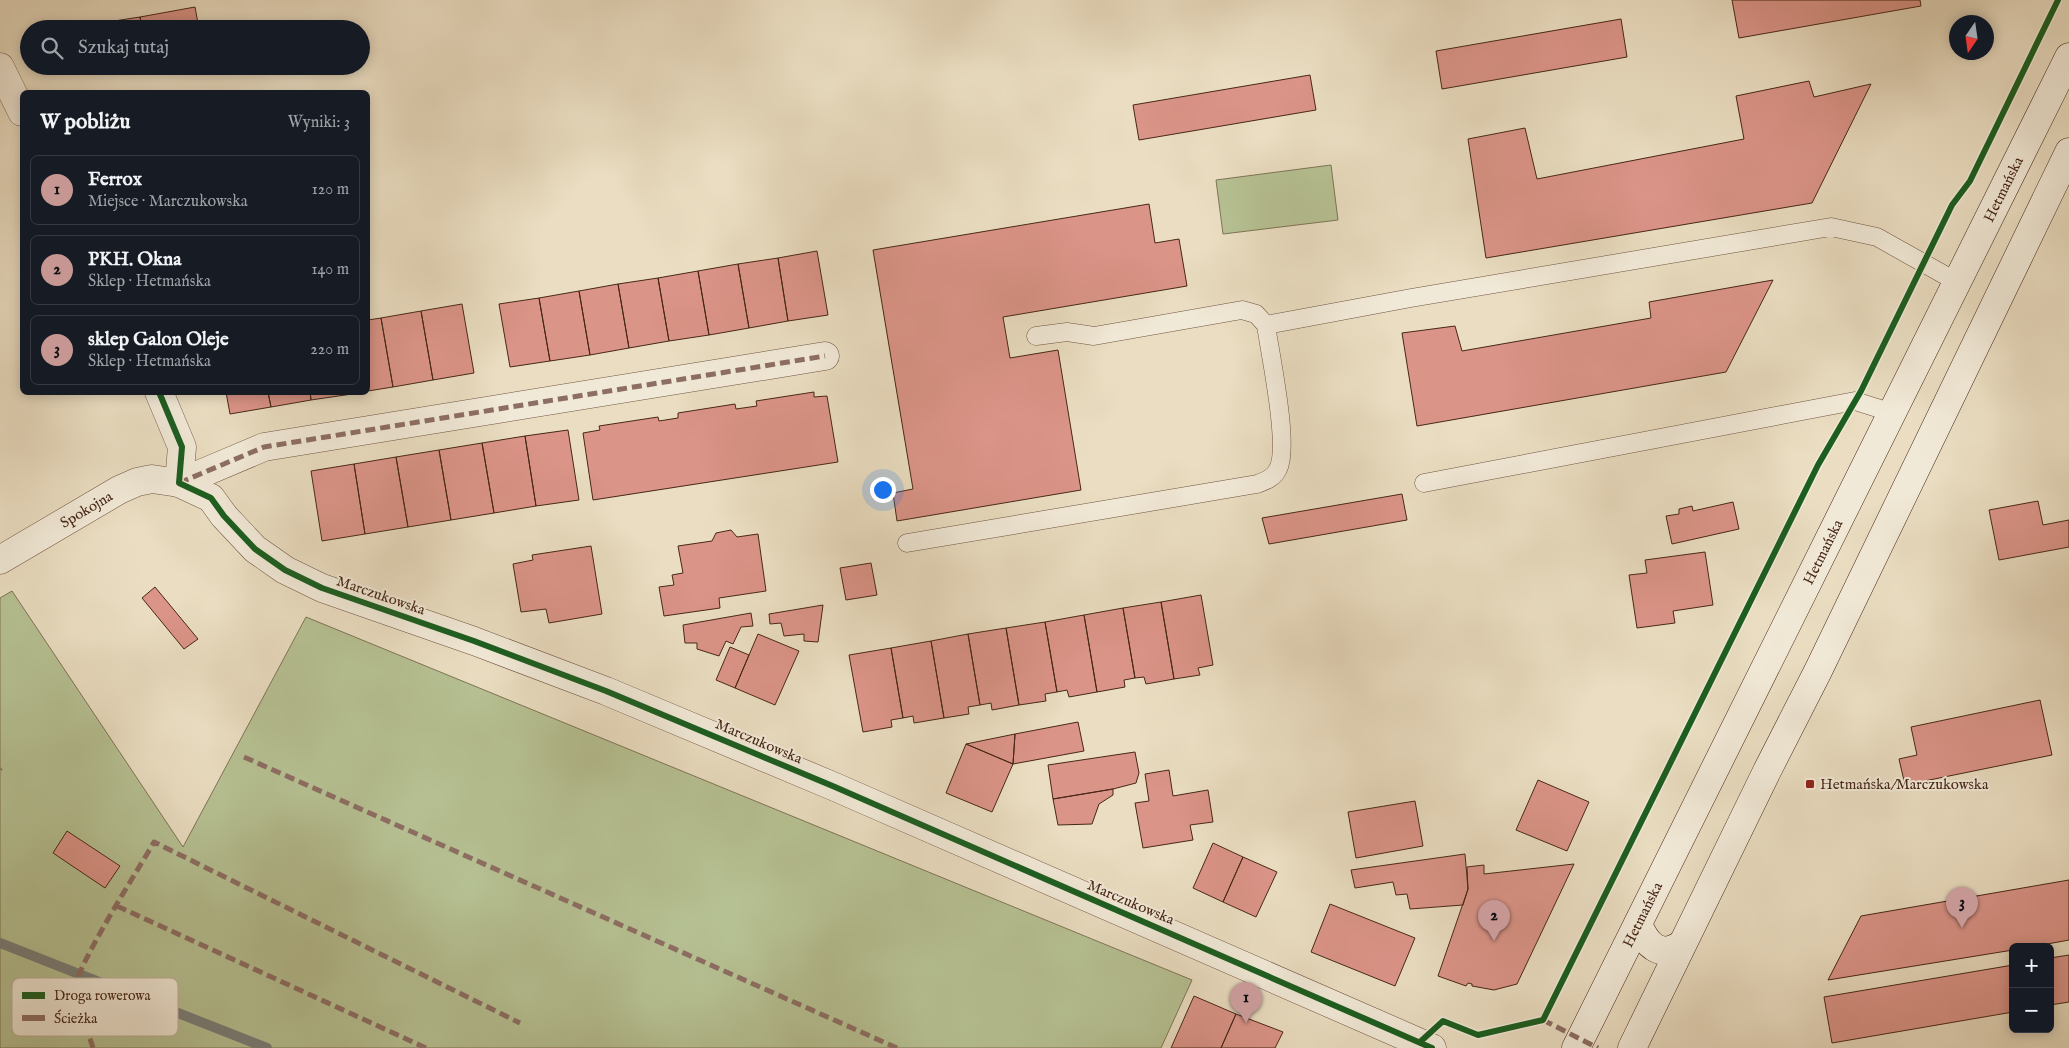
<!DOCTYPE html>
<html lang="pl">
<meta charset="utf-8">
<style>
:root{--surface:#171b24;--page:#242831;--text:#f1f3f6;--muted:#9ea1a6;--line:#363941;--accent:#c59692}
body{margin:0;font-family:"IM FELL English",serif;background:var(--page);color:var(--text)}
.controls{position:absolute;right:15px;bottom:15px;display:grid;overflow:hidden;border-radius:8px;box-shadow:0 2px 12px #0003}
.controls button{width:45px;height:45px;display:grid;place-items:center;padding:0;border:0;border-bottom:1px solid var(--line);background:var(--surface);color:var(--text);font:25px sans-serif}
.compass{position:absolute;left:1949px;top:15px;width:45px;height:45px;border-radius:50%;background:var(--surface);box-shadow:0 2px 12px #0003;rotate:193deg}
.you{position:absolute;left:882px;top:489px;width:18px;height:18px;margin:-12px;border:4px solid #fff;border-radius:50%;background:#1a73e8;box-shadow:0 0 0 8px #1a73e833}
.badge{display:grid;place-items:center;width:32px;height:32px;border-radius:50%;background:var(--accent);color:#111;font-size:16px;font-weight:700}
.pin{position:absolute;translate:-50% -41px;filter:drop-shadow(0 1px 2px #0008)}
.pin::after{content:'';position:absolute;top:26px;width:18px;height:15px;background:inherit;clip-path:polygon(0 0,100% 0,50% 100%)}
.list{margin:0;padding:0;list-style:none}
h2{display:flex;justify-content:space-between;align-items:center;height:65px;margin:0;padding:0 20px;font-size:21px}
h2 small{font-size:16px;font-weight:400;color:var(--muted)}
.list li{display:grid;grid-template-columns:32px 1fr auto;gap:15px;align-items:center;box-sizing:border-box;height:70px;margin:0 10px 10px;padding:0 10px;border:1px solid var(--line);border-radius:8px}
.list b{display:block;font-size:19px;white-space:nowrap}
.list p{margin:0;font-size:16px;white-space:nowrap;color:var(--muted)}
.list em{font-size:16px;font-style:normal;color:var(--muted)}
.icon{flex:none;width:28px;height:28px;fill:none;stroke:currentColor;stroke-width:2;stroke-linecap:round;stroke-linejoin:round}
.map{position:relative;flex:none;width:2069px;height:1048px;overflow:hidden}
.search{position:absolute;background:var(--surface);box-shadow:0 2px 12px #0003;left:20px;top:20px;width:350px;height:55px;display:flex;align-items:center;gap:12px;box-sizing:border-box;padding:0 18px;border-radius:28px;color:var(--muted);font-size:19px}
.panel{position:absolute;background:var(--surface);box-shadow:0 2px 12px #0003;left:20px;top:90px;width:350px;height:305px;border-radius:8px}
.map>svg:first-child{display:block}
</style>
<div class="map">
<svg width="2069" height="1048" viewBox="0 0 2069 1048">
<rect width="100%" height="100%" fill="#eaddc1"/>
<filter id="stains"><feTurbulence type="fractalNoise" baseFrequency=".004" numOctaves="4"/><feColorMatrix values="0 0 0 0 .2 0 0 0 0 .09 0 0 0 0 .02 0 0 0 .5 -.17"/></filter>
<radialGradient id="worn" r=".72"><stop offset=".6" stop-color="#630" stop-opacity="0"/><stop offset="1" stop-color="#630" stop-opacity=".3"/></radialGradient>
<!-- green -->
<path fill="#b6c193" stroke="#7e7455" d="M1331 165 1338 220 1223 234 1216 180Z
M12 591 183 847 306 617 1192 980 1161 1048H0V598Z"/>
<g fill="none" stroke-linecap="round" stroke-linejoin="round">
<!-- stream -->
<path stroke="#797f7a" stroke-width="10" d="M0 943 267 1048"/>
</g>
<!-- building -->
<path fill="#db9488" stroke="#472717" d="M1732 0H1920L1921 6 1739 38Z
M195 7 199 29H142L140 17Z
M140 17 142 29H89L88 25Z
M1621 19 1627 57 1442 89 1436 51Z
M1310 75 1316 110 1139 140 1133 105Z
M1809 81 1814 97 1871 84 1812 203 1486 258 1468 139 1525 128 1537 179 1744 139 1736 96Z
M1149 204 1155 243 1179 239 1187 286 1003 317 1010 358 1058 350 1081 490 897 521 893 493 913 489 873 250Z
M817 251 828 315 788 321 778 258Z
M778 258 788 321 749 328 738 264Z
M738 264 749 328 709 335 698 271Z
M698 271 709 335 669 341 658 278Z
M658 278 669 341 629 348 618 284Z
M1773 280 1726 372 1417 426 1402 333 1455 326 1462 351 1651 318 1649 302Z
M618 284 629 348 590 355 579 291Z
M579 291 590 355 550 361 539 298Z
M539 298 550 361 510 367 499 304Z
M462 304 474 373 433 380 421 311Z
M421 311 433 380 393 387 381 318Z
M381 318 393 387 368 391V320Z
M226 392H268L271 407 230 414Z
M268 392H310L311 400 271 407Z
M310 392H352V394L311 400Z
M814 392V397L827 396 838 462 593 500 583 433 600 430 599 426 658 417 659 421 678 418V413L735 404 736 409 757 406 756 401Z
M568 430 579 500 536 506 525 436Z
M525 436 536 506 494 513 482 443Z
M482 443 494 513 451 520 439 450Z
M439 450 451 520 408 527 396 457Z
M396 457 408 527 365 534 354 464Z
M354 464 365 534 322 541 311 471Z
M1402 494 1407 520 1269 544 1262 518Z
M2038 501 2043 525 2069 520V547L1999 560 1989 510Z
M1733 502 1739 529 1672 544 1666 516 1679 514V509L1692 506 1693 511Z
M731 530 737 537 758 534 766 591 719 598 720 608 664 616 659 587 674 585 672 575 683 573 678 546 712 541 716 533Z
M591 546 602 614 549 623 546 609 521 612 513 564 533 560 532 555Z
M1705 552 1713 605 1673 611 1675 623 1637 628 1629 575 1647 573 1645 560Z
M871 563 877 595 846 600 840 568Z
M155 587 198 639 184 649 142 598Z
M1201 595 1213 665 1198 668 1200 675 1174 679 1161 602Z
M1161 602 1174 679 1146 684 1144 677 1135 678 1123 608Z
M823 605 818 642 804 641V634L784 636 781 623 770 624 769 614Z
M1123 608 1135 678 1124 680 1125 687 1097 692 1084 615Z
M751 613 753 626 741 627 733 644 726 641 719 656 697 649V643H685L683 625Z
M1084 615 1097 692 1069 697 1067 690 1057 692 1045 622Z
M1045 622 1057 692 1045 694 1046 701 1019 705 1006 628Z
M1006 628 1019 705 992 710 991 703 980 705 968 634Z
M758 634 799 651 775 705 735 688Z
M968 634 980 705 968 707 969 714 944 718 931 641Z
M931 641 944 718 914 723 913 716 903 718 891 648Z
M730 647 749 655 735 688 716 680Z
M891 648 903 718 891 720 892 727 863 732 849 655Z
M2040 700 2052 755 1905 785 1899 759 1917 755 1911 727Z
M1078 722 1084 751 1013 764 1015 734Z
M1015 734 1013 764 966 744Z
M966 744 1013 764 992 812 946 793Z
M1135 752 1139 773 1136 783 1113 789 1053 799 1048 765Z
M1169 770 1173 796 1208 790 1213 822 1190 825 1193 840 1143 848 1135 803 1149 801 1145 774Z
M1538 780 1589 802 1567 851 1516 830Z
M1113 789V795L1099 804 1092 824 1058 825 1053 799Z
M1415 801 1423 846 1356 858 1348 812Z
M67 831 120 866 105 888 53 853Z
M1213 843 1243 857 1223 902 1193 888Z
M1465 854 1468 889 1463 905 1410 909 1407 894 1396 895 1393 882 1355 888 1351 870Z
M1243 857 1277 872 1256 917 1223 902Z
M1574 864 1517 984 1494 990 1472 986V984L1468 983 1466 986 1438 976 1468 889 1467 867 1484 865V874Z
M2069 880V940L2031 947H2013V950L1828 980 1861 916Z
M1330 904 1415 938 1395 986 1311 952Z
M2069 955V1002L2050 1005V958Z
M2013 965V1012L1832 1043 1824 997Z
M1194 996 1236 1014 1221 1048H1171Z
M1236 1014 1283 1032 1275 1048H1221Z"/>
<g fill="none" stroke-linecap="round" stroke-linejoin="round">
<defs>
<path id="lane" d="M1036 336 1067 332 1094 336 1242 310 1256 314 1266 325 1411 298 1831 227 1877 237 1957 282
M1424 483 1855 401 1893 413
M907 543 1257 484C1265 481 1274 478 1278 469 1290 447 1270 354 1266 325"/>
<g id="street">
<path d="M0 67 22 112"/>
<path d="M159 392 182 447 179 483 211 498 224 516 255 549 285 570 322 588 474 641 606 691 835 787 1432 1048"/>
<path id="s1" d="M0 560 119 490 137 482 152 479 179 483 264 447 825 356"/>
</g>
<g id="secondary">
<path d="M1638 924C1646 944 1660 960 1682 944"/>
<path id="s2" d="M1576 1048 2069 57"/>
<path d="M1632 1048 1767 771 1818 671 2069 152"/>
</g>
</defs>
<!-- lane casing -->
<use href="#lane" stroke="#705442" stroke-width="19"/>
<!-- street casing -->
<use href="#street" stroke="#705442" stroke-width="29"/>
<!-- secondary casing -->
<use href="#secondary" stroke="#472717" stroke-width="29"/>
<!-- lane -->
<use href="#lane" stroke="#f1e9d7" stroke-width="18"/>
<!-- street -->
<use href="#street" stroke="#f1e9d7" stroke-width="28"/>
<!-- secondary -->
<use href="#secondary" stroke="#f1e9d7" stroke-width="28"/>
<!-- quiet -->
<path stroke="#8d6e63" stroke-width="5" stroke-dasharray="10 5" stroke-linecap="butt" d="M179 483 264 447 825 356
M244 757 897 1048
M0 769 1 768
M117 906 426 1048
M1543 1020 1598 1048
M93 1048C89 1034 75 1002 75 989 75 968 140 867 154 842L520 1023"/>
<defs>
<path id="cycleway" d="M159 392 182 447 179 483 211 498 224 516 255 549 285 570 322 588 474 641 606 691 835 787 1432 1048
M1420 1042 1443 1021 1478 1035 1543 1020 1818 465 1861 391 1952 205 1970 181 2058 0"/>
</defs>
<!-- cycleway casing -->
<use href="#cycleway" stroke="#f1e9d7" stroke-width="9"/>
<!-- cycleway -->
<use href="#cycleway" stroke="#1b5e20" stroke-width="6"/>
</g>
<!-- markers -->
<rect fill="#8f2418" stroke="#f1e9d7" stroke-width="2" x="1805" y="779" width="10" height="10" rx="2.5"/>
<g text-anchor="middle" stroke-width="4" stroke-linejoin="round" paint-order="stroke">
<!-- street labels -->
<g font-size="15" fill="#472717" stroke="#f1e9d7">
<text dy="5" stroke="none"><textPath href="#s2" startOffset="959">Hetmańska</textPath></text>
<text dy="5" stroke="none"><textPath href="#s1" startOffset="100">Spokojna</textPath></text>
<text dy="5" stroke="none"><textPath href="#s2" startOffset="554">Hetmańska</textPath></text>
<text transform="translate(381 595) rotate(19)" y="5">Marczukowska</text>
<text transform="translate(759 741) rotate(23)" y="5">Marczukowska</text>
<text transform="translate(1131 902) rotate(23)" y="5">Marczukowska</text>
<text dy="5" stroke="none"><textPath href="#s2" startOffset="149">Hetmańska</textPath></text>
</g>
<!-- poi labels -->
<g font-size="15" fill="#472717" stroke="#f1e9d7" text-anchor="start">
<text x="1820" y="789">Hetmańska/Marczukowska</text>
</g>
</g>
<!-- legend -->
<rect x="12" y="978" width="166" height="58" rx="8" fill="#f1e9d7" stroke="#beaf9d" stroke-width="1"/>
<rect x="22" y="992" width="23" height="7" fill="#1b5e20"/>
<rect x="22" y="1015" width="23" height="6" fill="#8d6e63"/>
<g font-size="14" fill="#472717">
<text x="54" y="1000">Droga rowerowa</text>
<text x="54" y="1023">Ścieżka</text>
</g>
<rect width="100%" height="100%" filter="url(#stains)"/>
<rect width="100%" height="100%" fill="url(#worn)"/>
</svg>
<div class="controls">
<button>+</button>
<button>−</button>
</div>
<svg class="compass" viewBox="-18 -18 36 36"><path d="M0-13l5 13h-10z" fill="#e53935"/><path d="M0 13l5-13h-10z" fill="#9ea1a6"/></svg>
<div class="you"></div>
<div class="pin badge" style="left:1246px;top:1023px">1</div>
<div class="pin badge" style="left:1494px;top:941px">2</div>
<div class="pin badge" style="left:1962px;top:928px">3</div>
<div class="search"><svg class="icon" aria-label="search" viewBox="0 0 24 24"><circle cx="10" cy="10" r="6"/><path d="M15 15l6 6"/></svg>Szukaj tutaj</div>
<section class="panel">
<h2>W pobliżu<small>Wyniki: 3</small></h2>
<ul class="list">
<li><span class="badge">1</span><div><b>Ferrox</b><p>Miejsce · Marczukowska</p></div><em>120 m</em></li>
<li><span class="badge">2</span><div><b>PKH. Okna</b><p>Sklep · Hetmańska</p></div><em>140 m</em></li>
<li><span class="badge">3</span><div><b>sklep Galon Oleje</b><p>Sklep · Hetmańska</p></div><em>220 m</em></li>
</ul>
</section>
</div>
